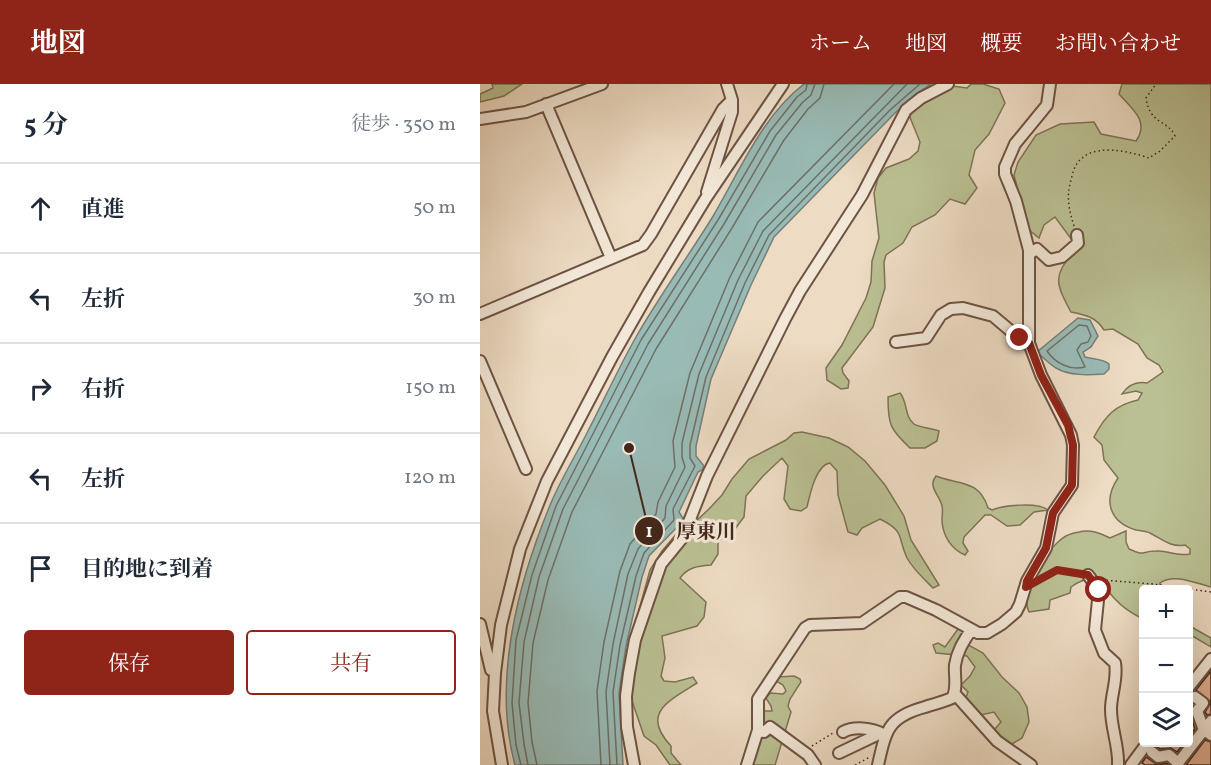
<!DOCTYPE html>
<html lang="ja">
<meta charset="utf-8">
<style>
:root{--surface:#fff;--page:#f6f6f7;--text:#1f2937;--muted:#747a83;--line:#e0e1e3;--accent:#8f2418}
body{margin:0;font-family:Vollkorn,"Noto Serif JP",serif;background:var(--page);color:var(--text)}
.controls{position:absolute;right:18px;bottom:18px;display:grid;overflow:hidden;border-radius:6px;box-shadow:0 6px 24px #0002}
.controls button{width:54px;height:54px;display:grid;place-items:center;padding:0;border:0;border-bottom:2px solid var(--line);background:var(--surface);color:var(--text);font:30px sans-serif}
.stop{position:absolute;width:18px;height:18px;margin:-14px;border:4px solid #8f2418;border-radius:50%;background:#fff}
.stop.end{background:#8f2418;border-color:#fff;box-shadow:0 2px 6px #0008}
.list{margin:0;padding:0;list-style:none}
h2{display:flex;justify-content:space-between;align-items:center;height:78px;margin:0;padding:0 24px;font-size:26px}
h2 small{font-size:20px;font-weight:400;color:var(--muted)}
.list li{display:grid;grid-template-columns:39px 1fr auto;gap:18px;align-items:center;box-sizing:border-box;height:90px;padding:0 24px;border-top:2px solid var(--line)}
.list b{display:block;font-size:22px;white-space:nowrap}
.list em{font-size:20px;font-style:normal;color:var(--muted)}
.actions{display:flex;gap:12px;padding:18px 24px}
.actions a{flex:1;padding:14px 0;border:2px solid var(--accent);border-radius:6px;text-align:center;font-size:21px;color:var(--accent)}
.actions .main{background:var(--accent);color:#fff}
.icon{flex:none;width:33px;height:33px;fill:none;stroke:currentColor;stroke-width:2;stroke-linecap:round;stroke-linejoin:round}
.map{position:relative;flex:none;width:731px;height:681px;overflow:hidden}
header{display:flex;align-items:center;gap:36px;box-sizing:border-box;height:84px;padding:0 30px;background:var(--accent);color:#fff}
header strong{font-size:28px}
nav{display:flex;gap:33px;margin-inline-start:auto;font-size:21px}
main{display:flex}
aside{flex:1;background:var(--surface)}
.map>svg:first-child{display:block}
</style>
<header>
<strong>地図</strong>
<nav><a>ホーム</a><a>地図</a><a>概要</a><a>お問い合わせ</a></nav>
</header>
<main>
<aside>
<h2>5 分<small>徒歩 · 350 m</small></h2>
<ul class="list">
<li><svg class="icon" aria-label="ahead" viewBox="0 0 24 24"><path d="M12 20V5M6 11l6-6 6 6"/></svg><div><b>直進</b></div><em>50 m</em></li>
<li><svg class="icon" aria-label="left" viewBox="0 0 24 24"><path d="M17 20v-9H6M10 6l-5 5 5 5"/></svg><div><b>左折</b></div><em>30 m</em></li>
<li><svg class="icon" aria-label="right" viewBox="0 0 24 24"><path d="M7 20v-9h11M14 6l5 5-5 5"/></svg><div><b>右折</b></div><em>150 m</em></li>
<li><svg class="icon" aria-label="left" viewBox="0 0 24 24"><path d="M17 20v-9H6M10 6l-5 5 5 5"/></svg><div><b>左折</b></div><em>120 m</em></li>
<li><svg class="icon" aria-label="arrive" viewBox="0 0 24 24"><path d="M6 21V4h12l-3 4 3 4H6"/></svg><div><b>目的地に到着</b></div></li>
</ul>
<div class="actions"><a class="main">保存</a><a>共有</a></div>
</aside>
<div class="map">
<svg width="731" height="681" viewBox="0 0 731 681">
<defs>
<filter id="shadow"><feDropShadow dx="2" dy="3.5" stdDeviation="3" flood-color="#0004"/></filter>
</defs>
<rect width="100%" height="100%" fill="#eddbc3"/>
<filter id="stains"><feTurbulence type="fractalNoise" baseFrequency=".00333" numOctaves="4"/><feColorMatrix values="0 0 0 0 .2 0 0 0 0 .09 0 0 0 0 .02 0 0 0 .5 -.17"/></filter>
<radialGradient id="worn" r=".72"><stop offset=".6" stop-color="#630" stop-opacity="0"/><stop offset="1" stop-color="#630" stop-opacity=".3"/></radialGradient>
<!-- green -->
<path fill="#bac093" stroke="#7e7356" stroke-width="1.5" d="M12 0H42L24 12 0 18V10L13 4Z
M491 0H503L519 5 525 19 509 50 495 66 489 91 497 104 485 120 470 115 455 131 432 143 423 159 406 171 404 178 405 204 393 243 362 284 363 289 369 297 368 304 361 305 347 296 346 284 362 261 386 214 391 198 392 177 399 154 394 109 398 94 406 84 429 75 438 67 440 58 429 31 437 22 472 2 487 4Z
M642 0H731V503C715 499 694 489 680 499V505L664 506 663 535C653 530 643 524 635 515 620 498 613 487 591 503L590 509 570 516 569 525 549 528C540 511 564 470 578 458 583 453 591 449 599 448 610 445 620 449 630 454L646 447V458L649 465C667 473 660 467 676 467 690 466 693 473 710 470V465L705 461C691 464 682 455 670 449 666 447 661 447 656 446 629 438 623 416 638 394L624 376 622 361 614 353C625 332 635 321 658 316L662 309 656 307 642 310C648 301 656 297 667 299L683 288 679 281 667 274 658 260 633 245 624 246C616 233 606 231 591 228 576 200 572 192 594 167L592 156 575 133 564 141 559 154 548 145 534 91 538 78 556 51 580 40 614 38 621 50 656 57C670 37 652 25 639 10Z
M420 309C428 318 424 332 434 340 440 344 452 344 459 347L457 357 445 364H430C410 345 408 341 408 313Z
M322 348 349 354 368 363 385 377 405 401 424 432 431 456 459 501 453 504C444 495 433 485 427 474 417 453 426 448 400 435L382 444 377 451 368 448 358 411 357 387 350 379C336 381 330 410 327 423L321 427 310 425 304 415 308 382 302 374 283 392 266 412 264 433 255 445 246 454 238 456V470L231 481C218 482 208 483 200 494L226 518 224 533 217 542 182 552 185 574 181 592 184 597 195 598 213 593 217 599C189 617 160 629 191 662V669L201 681H190L176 661 164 652 151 614 159 526 170 486 182 467 204 441 215 438 229 425 242 411 252 395 269 375 306 356 314 349Z
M456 392C478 401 499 395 508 424L512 426C524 421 558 418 568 426L554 428 540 441 527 442 511 431H505L484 453 483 459 488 467 485 471C471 465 463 452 462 437 462 432 463 427 462 422 460 411 447 403 456 392Z
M708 541 731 554V563L709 550Z
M478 545 485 548 481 557 503 569 522 593 539 609 547 623 549 638 542 654 532 660 524 657 514 646 521 638 514 628 501 631 486 613 488 608 481 601 490 592 495 583 487 572 456 569 453 561 458 559 465 563Z
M314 592 320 595 321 598 310 615 308 622 311 628 295 681H271L284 627H292L291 622 286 614 290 609 303 610 306 607 303 601 296 597 298 593Z"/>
<!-- water -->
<path fill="#99bbb6" stroke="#767f78" stroke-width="1.5" d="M324 0H451L436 10 414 30 294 153 271 201 231 295 216 362V372L224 382 222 386 218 388 199 428 204 436 169 472 162 493 146 562 139 609 143 681H35C12 597 38 498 71 419 81 395 96 371 108 347 124 316 139 283 156 253 179 213 207 174 232 134 259 89 281 33 324 0Z
M598 234 610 236 618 252 611 263 603 268 605 273C613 275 624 275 629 280V285L624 290C609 291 589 292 576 284 569 280 563 273 557 268Z"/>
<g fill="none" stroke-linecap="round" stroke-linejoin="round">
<!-- shore -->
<path stroke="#6e7068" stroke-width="1.5" d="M599 241 607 242 611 252 608 258 601 260 597 266 605 283C590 287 575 279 567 267Z
M41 681 36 661 32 619 36 556 52 491 76 422 161 256 238 136 290 47 317 13 326 6 327 0
M48 681 44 660 39 619 44 558 59 493 83 425 168 260 244 140 296 51 322 19 331 11 335 0
M57 681 52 658 48 619 53 559 68 496 92 428 176 265 252 144 304 56 328 25 340 14 344 0
M121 681 117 607 124 558 140 487 150 460 176 430 178 418 195 383 193 357 210 289 250 193 278 138 414 0
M130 681 126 608 133 560 148 490 158 465 185 434 186 422 205 383 202 373V359L219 290 258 196 283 147 427 0
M137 681 133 608 140 561 156 492 164 469 194 436 193 425 215 382 210 374V361L226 293 265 199 289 151 410 26 440 0"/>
</g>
<!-- building -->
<path fill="#e3b094" stroke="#42261a" stroke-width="1.5" filter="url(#shadow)" d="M731 587V630L727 631 725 628 730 620V617L716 606Z
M708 617 712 621 710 629 715 645 708 653Z
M725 656 731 658V681H706Z
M675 658H705L697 668 691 664 680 665 675 661Z
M666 673 676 680 687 679 689 681H665L662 679Z"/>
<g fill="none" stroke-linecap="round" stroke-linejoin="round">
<defs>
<path id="minor" d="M66 20 131 174
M0 35 46 28 122 0
M227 108 252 28V16L247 0
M549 170 557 165 569 176 582 173 598 159 597 151
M0 230 163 161 171 150 243 25 252 16
M416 258 446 254 461 231 471 225 483 224 513 232 545 259H549
M0 277 46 385
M608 491 619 506 615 546 624 569 635 579C638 595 631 610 631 625 631 645 639 662 638 681
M0 540 11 586
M708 604 731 575
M475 610 517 657 551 681
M715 613 723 619 717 627 724 646 731 651
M278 646 284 648 290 643 328 671 335 681
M363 648C374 642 392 644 403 650
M672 668 678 673 689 671 698 679 731 637
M359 669 401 649
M22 681 13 627 15 589 21 541 40 465 67 397 132 273 169 208 226 114 303 0
M154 681 147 643 146 612 149 589 155 556 181 480 203 453 227 392 305 235 320 207 382 111 426 26 441 14 468 0
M267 681 278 646V615L325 544 330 541 382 539 420 513H426L456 526 498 549H507L522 540 536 528 540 520 547 497 566 464 573 429 592 401 593 361 591 351 561 291 549 259V166L536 117 525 90V83L535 60 567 21 570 0
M398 681C406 646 408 633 445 623 454 620 463 618 472 614 478 605 474 591 475 581 477 567 484 557 491 546
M651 681 668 658"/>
</defs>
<!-- minor casing -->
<use href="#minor" stroke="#6d5344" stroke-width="14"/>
<!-- path -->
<path stroke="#42261a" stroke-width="1.5" stroke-dasharray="1.5 3" stroke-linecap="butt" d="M594 142C589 126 586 113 591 96 592 92 593 87 595 83 608 57 648 67 669 74L680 67 695 52C687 35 670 41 666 14L676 0
M622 496 673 500 731 508
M557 497 577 486 600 490
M332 662 353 649
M375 681 390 673"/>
<!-- minor -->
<use href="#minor" stroke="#f3e8d8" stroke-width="10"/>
</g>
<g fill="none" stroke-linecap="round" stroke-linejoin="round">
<!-- route -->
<path stroke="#8f2418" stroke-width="8" d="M540 254 549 259 561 291 588 341 593 361 592 401 573 429 566 464 547 497 546 503 577 486 608 491 619 506"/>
</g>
<!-- callouts -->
<path fill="none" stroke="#42261a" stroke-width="2" d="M149 364L169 447"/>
<g fill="#42261a" stroke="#f3e8d8" stroke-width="2">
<circle cx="149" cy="364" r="6"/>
<circle cx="169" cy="447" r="15"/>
</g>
<g font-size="18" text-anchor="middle" font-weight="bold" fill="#fff">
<text x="169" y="453">1</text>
</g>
<g font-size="20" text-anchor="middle" font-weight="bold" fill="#42261a" stroke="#f3e8d8" stroke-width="6" stroke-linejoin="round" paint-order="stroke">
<text x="226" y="454">厚東川</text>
</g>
<rect width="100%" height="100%" filter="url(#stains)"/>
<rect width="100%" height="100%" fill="url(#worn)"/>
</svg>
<div class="controls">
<button>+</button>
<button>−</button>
<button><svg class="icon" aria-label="layers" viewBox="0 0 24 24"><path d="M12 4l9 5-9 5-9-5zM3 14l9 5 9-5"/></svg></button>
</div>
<div class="stop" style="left:619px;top:506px"></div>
<div class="stop end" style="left:540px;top:254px"></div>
</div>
</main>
